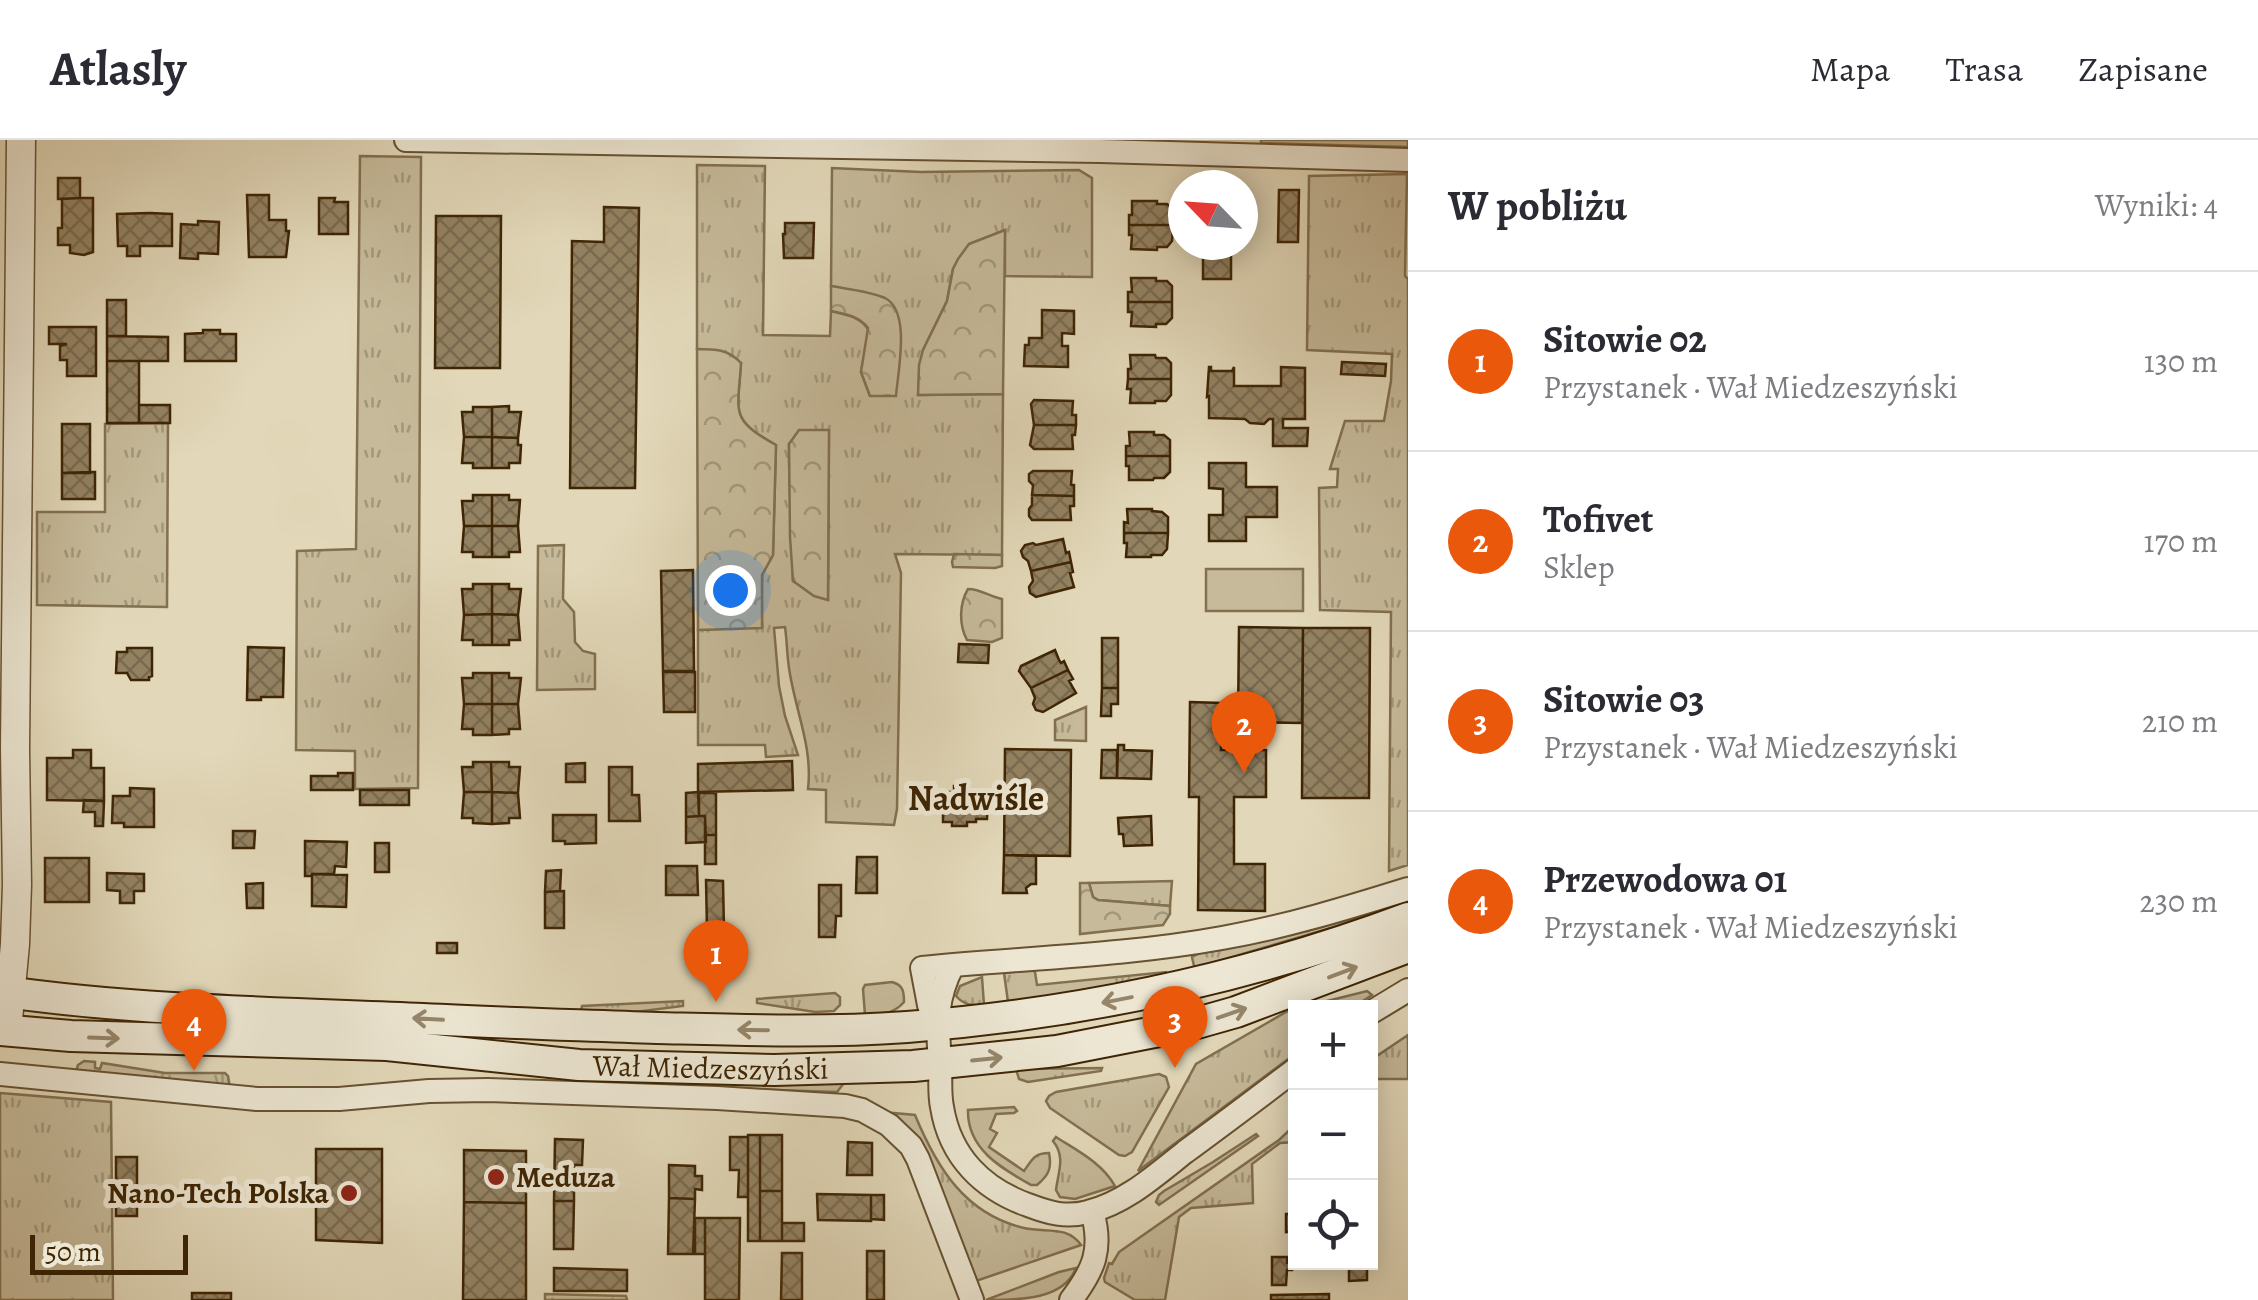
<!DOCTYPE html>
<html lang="pl">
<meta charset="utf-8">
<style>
:root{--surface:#fff;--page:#f2f2f3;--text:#2b2b33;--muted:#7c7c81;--line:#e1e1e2;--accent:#ea580c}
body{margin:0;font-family:Alegreya,serif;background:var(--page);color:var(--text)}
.controls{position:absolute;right:30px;bottom:30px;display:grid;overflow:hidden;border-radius:0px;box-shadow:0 5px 25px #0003}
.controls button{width:90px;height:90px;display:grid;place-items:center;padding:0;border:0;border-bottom:2px solid var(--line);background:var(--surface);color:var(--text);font:50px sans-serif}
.compass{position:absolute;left:1168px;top:30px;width:90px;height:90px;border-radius:50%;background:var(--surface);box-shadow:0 5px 25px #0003;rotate:295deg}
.scale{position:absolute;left:30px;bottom:25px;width:158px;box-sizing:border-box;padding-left:10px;border:5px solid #3e2504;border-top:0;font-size:28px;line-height:35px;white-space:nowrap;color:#3e2504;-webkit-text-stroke:8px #ece6d2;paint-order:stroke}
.you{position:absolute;left:730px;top:450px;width:35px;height:35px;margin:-25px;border:8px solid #fff;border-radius:50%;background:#1a73e8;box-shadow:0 0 0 15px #1a73e833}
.badge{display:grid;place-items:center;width:65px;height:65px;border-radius:50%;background:var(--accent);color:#fff;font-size:32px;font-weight:700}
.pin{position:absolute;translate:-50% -82px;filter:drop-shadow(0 2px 5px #0008)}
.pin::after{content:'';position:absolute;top:52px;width:35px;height:30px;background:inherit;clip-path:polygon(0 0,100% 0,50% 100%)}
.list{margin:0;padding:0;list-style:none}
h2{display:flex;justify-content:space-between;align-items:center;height:130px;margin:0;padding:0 40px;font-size:42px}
h2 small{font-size:32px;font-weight:400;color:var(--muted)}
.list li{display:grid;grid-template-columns:65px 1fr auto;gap:30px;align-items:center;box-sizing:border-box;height:180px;padding:0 40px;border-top:2px solid var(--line)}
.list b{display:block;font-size:38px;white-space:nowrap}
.list p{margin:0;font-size:32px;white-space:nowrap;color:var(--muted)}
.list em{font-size:32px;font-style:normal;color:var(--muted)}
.icon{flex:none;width:55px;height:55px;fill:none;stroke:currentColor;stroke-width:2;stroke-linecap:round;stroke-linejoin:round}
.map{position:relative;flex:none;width:1408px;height:1160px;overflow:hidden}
header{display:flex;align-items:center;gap:60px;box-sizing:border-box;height:140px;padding:0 50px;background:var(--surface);border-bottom:2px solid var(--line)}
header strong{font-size:48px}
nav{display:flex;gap:55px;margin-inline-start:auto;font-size:35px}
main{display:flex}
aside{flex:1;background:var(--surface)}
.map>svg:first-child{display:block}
</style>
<header>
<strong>Atlasly</strong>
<nav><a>Mapa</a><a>Trasa</a><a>Zapisane</a></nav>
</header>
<main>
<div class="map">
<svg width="1408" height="1160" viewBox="0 0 1408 1160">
<defs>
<pattern id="grass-tufts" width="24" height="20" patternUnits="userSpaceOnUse" patternTransform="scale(2.5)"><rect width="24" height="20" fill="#c6ba9a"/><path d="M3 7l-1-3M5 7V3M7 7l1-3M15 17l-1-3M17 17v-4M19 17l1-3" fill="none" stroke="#a2977b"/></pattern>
<pattern id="forest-crowns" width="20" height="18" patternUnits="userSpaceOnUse" patternTransform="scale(2.5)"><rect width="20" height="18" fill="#c6ba9a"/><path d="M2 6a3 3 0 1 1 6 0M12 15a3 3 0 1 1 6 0" fill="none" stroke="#a2977b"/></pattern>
<pattern id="building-cross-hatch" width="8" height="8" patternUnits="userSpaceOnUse" patternTransform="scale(2.5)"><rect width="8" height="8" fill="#938262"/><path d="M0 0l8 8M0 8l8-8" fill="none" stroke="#796a4f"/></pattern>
</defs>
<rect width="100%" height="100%" fill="#e2d8b9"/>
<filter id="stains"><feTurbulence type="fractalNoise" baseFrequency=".002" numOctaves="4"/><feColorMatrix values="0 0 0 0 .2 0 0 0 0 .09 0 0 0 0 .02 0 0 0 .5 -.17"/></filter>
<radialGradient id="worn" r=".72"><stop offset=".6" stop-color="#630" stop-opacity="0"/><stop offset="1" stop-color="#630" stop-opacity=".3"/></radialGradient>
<!-- grass -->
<path fill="url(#grass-tufts)" stroke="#82704f" stroke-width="2.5" fill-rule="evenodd" d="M1261 0H1408V7L1261 3Z
M360 16 421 17 418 648 355 649V611L296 610 297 411 356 409Z
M697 25 765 26 763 195 830 196 831 171C846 175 861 176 869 191L861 232 870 256 884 158 831 146 832 28 921 32 1079 30 1092 38V137L1005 136V90L969 104 953 129 947 161 923 210 918 255 1003 254 1002 415 895 414 901 433 897 669 894 685 826 682V650L808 649C813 607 795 570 789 528 787 515 787 501 785 487L774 488 779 546 785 576 798 615 766 617 765 605H698V490L762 487V435L773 415 776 305C729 279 738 273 741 223L697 209ZM829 291 828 459 793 441 789 322V304Z
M1407 34 1405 136 1408 139V725L1389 731 1391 472 1320 470 1319 348 1337 347 1338 329H1330L1345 281H1384L1391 241 1392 214 1307 210 1309 36Z
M168 283 167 467 37 465V372H105V284Z
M564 405 563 459 574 472 575 502 583 511 595 514V549L537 550 538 406Z
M1086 567V601L1055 600V580Z
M1172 741 1170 766 1098 760 1093 757 1089 743Z
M1377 772 1379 774 1198 827 1194 826 1192 817C1206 808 1229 809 1246 805 1290 796 1334 784 1377 772Z
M1032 830 1035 832 1037 845 1166 832 1167 835 1092 851 1008 862 1004 833Z
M982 837 984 865C972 866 964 865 956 856L960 846Z
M892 842C903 845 904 851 904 862 893 875 880 874 865 875L863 849 865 845Z
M1367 851 1372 855 1354 867H1303Z
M835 853 840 857V865L834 871 815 872 757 863V859Z
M683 861V866L635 872 581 871 582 866Z
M1295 869V914L1138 1031 1196 924 1286 872Z
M1408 895V939H1371V920Z
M84 921 95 922V928L100 929 102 923 165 933H225L228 936 230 947 76 931 78 925Z
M1102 928 1101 931 1028 942 1019 939 1016 929Z
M1159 934 1166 937 1169 947 1132 1012 1125 1016 1119 1015 1050 968 1046 961 1049 956 1056 952Z
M569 939 844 943 837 952 569 943Z
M0 953 111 962 113 1160H0Z
M1014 967 1017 971 1014 973 996 974 990 989 997 993 989 1007 1024 1031C1032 1020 1034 1013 1049 1013 1052 1028 1049 1035 1037 1045H1031C1001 1028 967 1009 968 970Z
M894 973 915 975C937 1028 965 1074 1024 1088 1046 1093 1067 1085 1081 1105L976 1141 913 993Z
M1295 985V1002L1280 1003 1252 1024 1253 1063 1191 1068 1179 1077 1165 1160H1135L1105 1142 1104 1138 1109 1123 1112 1124 1119 1112 1279 1000Z
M1256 994 1258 996 1159 1065 1156 1062 1159 1055 1164 1051 1213 1022Z
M1056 997C1078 1011 1102 1023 1115 1046L1075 1059 1060 1057 1056 1050C1058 1032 1066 1017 1053 1001Z
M545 1154 626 1156 627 1160H545Z"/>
<!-- forest -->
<path fill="url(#forest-crowns)" stroke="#82704f" stroke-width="2.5" d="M1005 90 1003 254 918 255 919 225 923 210 947 161 953 129 958 119 969 104Z
M831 146C848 149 869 151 885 158 911 171 898 231 896 256H870L861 232 868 188C859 176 845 174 831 171Z
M697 209C715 209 728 209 741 223 738 273 729 279 776 305L773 415 762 435V488L698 490Z
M799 290H829L828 460 814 456 793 441 790 397 789 304Z
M954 414 1002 415V426L995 428 953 427 952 422Z
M968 449C981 449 990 457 1002 459V498L992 502 967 500C959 485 959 464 968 449Z
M1080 743H1089L1093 757 1098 760 1170 766V774L1163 785 1080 794Z"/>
<!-- garden -->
<path fill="#c6ba9a" stroke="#82704f" stroke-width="2.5" d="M1206 429H1303V471H1206Z
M1076 1128C1064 1160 1019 1160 986 1160L1059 1132Z"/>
<!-- building -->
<path fill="url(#building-cross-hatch)" stroke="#3e2504" stroke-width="2.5" d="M58 38H80V58L58 59Z
M1279 50H1299L1298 102H1278Z
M247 55H269V80H286V91H289L286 117H249Z
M80 58H93V112L84 115 70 113V105H58V88H62V59Z
M319 58H335L334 62H348V94H319Z
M1132 61H1157V64H1167L1173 69V85H1129V75H1132Z
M1243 61H1249V89H1243Z
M604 67 639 68 635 348H570L572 101 604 102Z
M150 73 172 74V106H140V116H127V106H118L117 74Z
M436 76H501L500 228H435Z
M198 81 219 82 218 114 198 113V119L180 118 181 84 198 85Z
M785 83H814L813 118H784L783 94H785Z
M1129 85H1173L1172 101 1167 107H1157V110L1131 109 1132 95H1129Z
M1203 105H1231V139H1203Z
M1131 138H1156V141H1167L1172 146V162H1128V152H1132Z
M107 160H126V196H107Z
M1128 162H1172V178L1166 184H1156V187L1131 186 1132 172H1128Z
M1042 170 1074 171V194L1062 193V206H1068V227L1024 226 1025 205H1029V198H1042Z
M49 187H96V236H67V220H60V206L67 204H49Z
M203 190H220V194H236V221H185V194L203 193Z
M107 196 168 197V221H107Z
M1130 215H1155L1156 218H1166L1171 223V239H1128V229H1131Z
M107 221H139V283H107Z
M1342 222 1386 224 1385 236 1341 234Z
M1209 227H1211V231H1232L1234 227V246H1281V227L1305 228V279H1283V288H1308L1307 306H1273V279H1269L1264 284 1250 283 1245 279 1209 278V256L1207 257Z
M1128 239H1171V255L1166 261H1155V263H1130L1131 249H1127Z
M1034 260 1073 261 1072 275H1076V285H1034L1031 264Z
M139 265H170V283H139Z
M509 266V272H521L518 298 492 297V267Z
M473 267H492V297H464L462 272H473Z
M62 284H90V333H62Z
M1034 285H1076L1075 295H1072L1073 309H1034L1030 305Z
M1129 292H1154V295H1164L1170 300V316H1126V306H1130Z
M464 297H492V328H473V323H462Z
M492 297 518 298V305H521L520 323H509V328H492Z
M1126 316H1170V332L1164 338H1154L1153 340H1129V326H1126Z
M1209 323H1246V347H1277V377H1246V401H1209V375H1223V349L1209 348Z
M1033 331H1072L1071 345H1074V356L1032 355 1033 345 1029 341V334Z
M90 332H95V359H62V333Z
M473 355H492V386H464L462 361H473Z
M492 355H509V360H520L518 386H492Z
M1032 355 1074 356V366H1070L1071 380H1032L1029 376V369L1032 365Z
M1127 369H1152V371L1162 372 1168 377V393H1124V382L1128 383Z
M464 386H492V417H473V412H462Z
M492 386H518L520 412H509V417H492Z
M1124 393H1168L1167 409 1162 415H1151V417H1126L1127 403H1124Z
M1063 399 1066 413 1069 412 1071 422 1031 431 1028 421 1023 417 1021 411 1025 405 1033 403 1036 405Z
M1071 422 1073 432 1070 433 1074 447 1036 457 1030 453 1029 447 1033 441 1031 431Z
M693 430 694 531H663L661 431Z
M473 444H492V474L464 475 462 449H473Z
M492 444H509V449H521L518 475 492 474Z
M492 474 518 475 520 500H509V505H492Z
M492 474V505H473V500H462L464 475Z
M1239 487 1303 488 1302 583 1238 582Z
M1303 488H1370L1369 658H1302Z
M1102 498H1118V548H1102Z
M959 504 989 505 988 523 958 522Z
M248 507 284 508 283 557H261V560H247Z
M127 508H152V536L149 537V540H131L127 533H116L117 512H127Z
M1055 510 1059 520 1061 523 1064 521 1068 530 1031 548 1019 531 1021 526Z
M1068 530 1073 539 1069 541 1076 553 1043 572 1036 570 1033 564 1035 558 1031 548Z
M663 532H695V572H664Z
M473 533H492V564H464L462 538H473Z
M492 533H509V538H521L518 564H492Z
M1102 548H1118V564H1111V576H1101Z
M1190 562 1222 563 1221 610H1266V657H1234V724H1265V771L1198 770 1199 657H1189Z
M464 564H492V595H473V589H462Z
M492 564H518L520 589H509V594L492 595Z
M1118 605H1124V610L1152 611 1151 639 1117 638Z
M1005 609 1071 610 1070 716 1004 715Z
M73 610H91V628H104V661L47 660V618H73Z
M1102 610H1117V638H1101Z
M792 621 793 650 698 652V624Z
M473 622H491L492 652H464L462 627H473Z
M491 622H509V627H520L518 653 492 652Z
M585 623V642H566V624Z
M609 627H632V655H639L640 681H609Z
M338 633H353V650H311V636H338Z
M954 646H969V652H988L987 679H976V682H967V686H952V682H943V652H954Z
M130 648 154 649V687H124V683H112L113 656H130Z
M360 650H409V665H360Z
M464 652H492V684L473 683V678H462Z
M492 652 518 653 520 678H509V683L492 684Z
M698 652 699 676 686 677V653Z
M699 653H716V695H705V676H699Z
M84 660 104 661 103 686H95V672H83Z
M553 675H596V703L565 704V701H553Z
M699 676H705L706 702 686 703V677Z
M1151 676 1152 705 1124 706 1123 694H1119L1118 678Z
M233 691H255L254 708H233Z
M705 695H716V724H705Z
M305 701 347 702 346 727 335 726 334 734H312V736H305Z
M375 703H389V732H375Z
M1004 715 1036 716V744H1031L1026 748 1027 753H1003Z
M857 717H877V753H856Z
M45 718H89V762H45Z
M666 726H697L698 755H666Z
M561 730 560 751 545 752 546 731Z
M107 733 144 734V751H134V763H120V751L107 750Z
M312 734 347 735 346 767 312 766Z
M706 740 723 741 724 790H707Z
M263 743V768H247L246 744Z
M819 745H841V776H836L835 797H819Z
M564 751V788H545V752Z
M437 803H457V813H437Z
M748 995H760V1101H748Z
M760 995H782V1051H760Z
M730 997H748V1057H738L739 1030H730Z
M555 999 583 1000 582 1025H574V1061H554Z
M848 1002 872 1003V1035H847Z
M316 1009H382V1103L316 1100Z
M464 1010 526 1011V1063L464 1062Z
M116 1017H137V1076H116Z
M669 1025 695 1026V1036H702V1050L695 1049V1059L669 1058Z
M760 1051H782V1101H760Z
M817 1054 871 1055V1081L818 1080Z
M871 1055H884V1080L871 1079Z
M669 1058 695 1059 693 1114H668Z
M554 1061H574L573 1109H554Z
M464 1062 526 1063V1160H463Z
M1286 1074H1296V1091L1286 1092Z
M695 1078H705V1114H695Z
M705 1078H740L739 1160H705Z
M782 1083H804V1101H782Z
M867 1111H884V1160H867Z
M782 1113H802V1160H781Z
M1272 1117H1287V1123H1292V1130H1287L1286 1145H1272Z
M1349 1122H1367V1140L1349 1141Z
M554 1128 627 1130V1151H554Z
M192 1153H231V1160H192Z
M1329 1154V1160H1271V1155Z"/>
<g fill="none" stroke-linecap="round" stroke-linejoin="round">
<defs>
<path id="minor" d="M406 0 1100 11 1408 20
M953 825C935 860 937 883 940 922 941 937 939 953 942 967 950 1017 983 1049 1028 1065 1049 1073 1066 1078 1088 1072 1125 1063 1156 1035 1185 1012 1222 985 1259 957 1296 929
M1370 873 1408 850
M934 879 929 865 922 828C1022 818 1123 816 1222 798 1285 787 1347 768 1408 749
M0 934 257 959H339L429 951 488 950 717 958 845 966 862 970 889 985 911 1006 918 1019 972 1160
M1071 1160C1094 1130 1103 1109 1092 1071"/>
<path id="tertiary" d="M7 891 15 804 17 745 15 609 21 0"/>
<g id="secondary">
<path d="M0 851C140 871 281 873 423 879 501 883 579 885 657 888 740 890 824 893 907 887 1078 874 1247 838 1408 778"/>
<path id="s1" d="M0 890 71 896 387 905 579 925 774 930 913 926 1057 911 1190 885 1236 872 1408 807"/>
</g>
</defs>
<!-- minor casing -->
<use href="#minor" stroke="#675231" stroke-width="26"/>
<!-- tertiary casing -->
<use href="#tertiary" stroke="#675231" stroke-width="31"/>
<!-- secondary casing -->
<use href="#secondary" stroke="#3e2504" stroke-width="34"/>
<!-- minor -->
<use href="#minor" stroke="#ece6d2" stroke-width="22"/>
<!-- tertiary -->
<use href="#tertiary" stroke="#ece6d2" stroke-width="28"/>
<!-- secondary -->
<use href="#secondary" stroke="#ece6d2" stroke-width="30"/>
</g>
<!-- one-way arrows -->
<defs><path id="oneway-shaft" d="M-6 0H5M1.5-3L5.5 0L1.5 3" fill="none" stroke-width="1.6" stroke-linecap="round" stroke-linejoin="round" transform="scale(2.5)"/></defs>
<g stroke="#95866b">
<use href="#oneway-shaft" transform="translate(1343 832) rotate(-21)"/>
<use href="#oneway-shaft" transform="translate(1117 860) rotate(169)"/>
<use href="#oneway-shaft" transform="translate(1232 873) rotate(-19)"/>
<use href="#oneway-shaft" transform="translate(428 879) rotate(-177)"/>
<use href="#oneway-shaft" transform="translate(753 890) rotate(-179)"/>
<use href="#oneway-shaft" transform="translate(104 898) rotate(2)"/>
<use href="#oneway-shaft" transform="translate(987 919) rotate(-6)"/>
</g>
<!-- markers -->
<g fill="#8f2418" stroke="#ece6d2" stroke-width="4">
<circle cx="496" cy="1037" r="10"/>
<circle cx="349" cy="1053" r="10"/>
</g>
<g text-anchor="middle" stroke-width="10" stroke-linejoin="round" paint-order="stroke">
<!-- street labels -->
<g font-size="30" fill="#3e2504" stroke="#ece6d2">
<text dy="10" stroke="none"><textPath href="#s1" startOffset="712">Wał Miedzeszyński</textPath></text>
</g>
<!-- poi labels -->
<g font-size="30" font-weight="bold" fill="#3e2504" stroke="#ece6d2" text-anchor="start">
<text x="516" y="1047">Meduza</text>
<text x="329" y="1063" text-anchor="end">Nano-Tech Polska</text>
</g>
<!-- quarter labels -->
<g font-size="35" font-weight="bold" fill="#3e2504" stroke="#ece6d2">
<text x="976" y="670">Nadwiśle</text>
</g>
</g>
<rect width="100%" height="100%" filter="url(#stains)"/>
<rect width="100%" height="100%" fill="url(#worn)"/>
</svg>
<div class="controls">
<button>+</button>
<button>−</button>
<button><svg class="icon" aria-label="locate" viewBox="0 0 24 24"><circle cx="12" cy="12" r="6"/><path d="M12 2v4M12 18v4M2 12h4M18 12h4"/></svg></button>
</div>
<svg class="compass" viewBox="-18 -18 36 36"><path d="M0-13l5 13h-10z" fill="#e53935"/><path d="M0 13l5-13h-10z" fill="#7c7c81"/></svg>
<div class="scale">50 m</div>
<div class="you"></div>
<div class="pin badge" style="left:716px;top:862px">1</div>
<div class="pin badge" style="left:1244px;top:633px">2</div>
<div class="pin badge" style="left:1175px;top:928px">3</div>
<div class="pin badge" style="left:194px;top:931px">4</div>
</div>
<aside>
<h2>W pobliżu<small>Wyniki: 4</small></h2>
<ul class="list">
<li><span class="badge">1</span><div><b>Sitowie 02</b><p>Przystanek · Wał Miedzeszyński</p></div><em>130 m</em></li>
<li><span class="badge">2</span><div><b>Tofivet</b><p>Sklep</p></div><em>170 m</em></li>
<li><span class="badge">3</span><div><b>Sitowie 03</b><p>Przystanek · Wał Miedzeszyński</p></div><em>210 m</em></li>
<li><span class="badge">4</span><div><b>Przewodowa 01</b><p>Przystanek · Wał Miedzeszyński</p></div><em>230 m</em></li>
</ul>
</aside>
</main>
